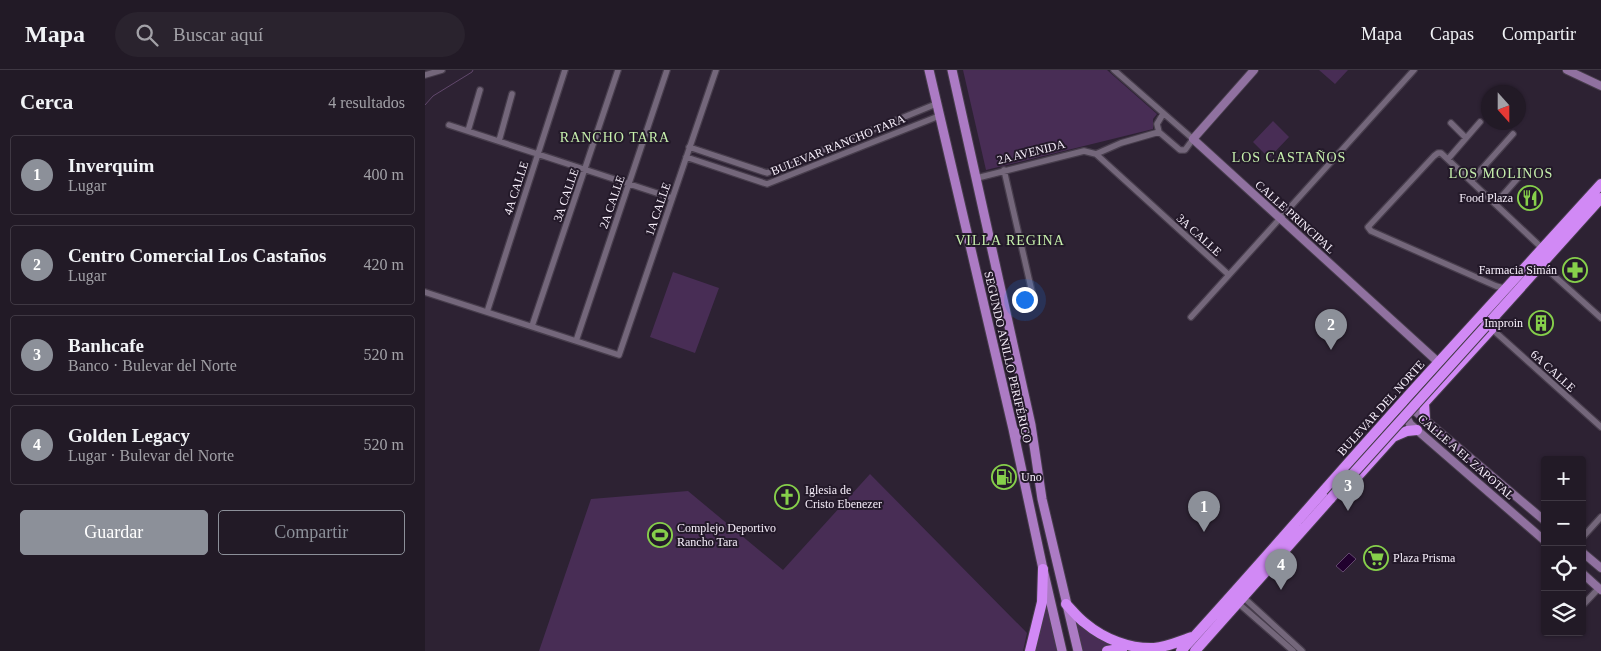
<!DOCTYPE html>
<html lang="es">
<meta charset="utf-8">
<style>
:root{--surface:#221a26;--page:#2a232e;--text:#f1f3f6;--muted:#a2a1a7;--line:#3f3843;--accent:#8c9099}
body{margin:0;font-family:"Times New Roman",serif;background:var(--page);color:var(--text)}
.controls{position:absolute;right:15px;bottom:15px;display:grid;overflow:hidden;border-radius:5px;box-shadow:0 1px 4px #0004}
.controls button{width:45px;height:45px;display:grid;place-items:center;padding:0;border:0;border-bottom:1px solid var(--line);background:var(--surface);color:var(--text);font:25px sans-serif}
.compass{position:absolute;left:1056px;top:15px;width:45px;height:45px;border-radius:50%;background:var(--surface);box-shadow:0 1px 4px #0004;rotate:159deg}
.you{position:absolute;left:599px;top:229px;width:18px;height:18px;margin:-12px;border:4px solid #fff;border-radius:50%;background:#1a73e8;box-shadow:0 0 0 8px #1a73e833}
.badge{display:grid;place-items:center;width:32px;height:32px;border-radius:50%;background:var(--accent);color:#fff;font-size:16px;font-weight:700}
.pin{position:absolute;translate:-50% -41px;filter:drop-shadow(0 1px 2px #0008)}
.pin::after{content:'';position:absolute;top:26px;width:18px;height:15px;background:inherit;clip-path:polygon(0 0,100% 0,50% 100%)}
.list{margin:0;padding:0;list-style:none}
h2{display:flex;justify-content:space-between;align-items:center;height:65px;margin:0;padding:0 20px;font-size:21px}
h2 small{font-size:16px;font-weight:400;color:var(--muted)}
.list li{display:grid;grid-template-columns:32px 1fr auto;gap:15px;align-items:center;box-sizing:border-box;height:80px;margin:0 10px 10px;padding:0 10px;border:1px solid var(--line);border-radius:5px}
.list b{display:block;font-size:19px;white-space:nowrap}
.list p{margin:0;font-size:16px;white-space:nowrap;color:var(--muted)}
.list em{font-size:16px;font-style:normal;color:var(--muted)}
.actions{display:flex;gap:10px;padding:15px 20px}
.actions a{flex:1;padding:11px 0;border:1px solid var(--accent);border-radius:5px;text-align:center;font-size:18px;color:var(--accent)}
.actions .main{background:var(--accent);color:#fff}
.icon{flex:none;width:28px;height:28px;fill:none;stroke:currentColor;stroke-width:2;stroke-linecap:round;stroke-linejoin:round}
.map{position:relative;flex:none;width:1176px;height:581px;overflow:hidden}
header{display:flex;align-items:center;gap:30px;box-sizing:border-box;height:70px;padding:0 25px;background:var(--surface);border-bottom:1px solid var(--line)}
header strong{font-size:24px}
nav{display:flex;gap:28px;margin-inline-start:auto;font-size:18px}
.search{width:350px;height:45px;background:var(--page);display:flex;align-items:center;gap:12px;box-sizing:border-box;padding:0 18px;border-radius:28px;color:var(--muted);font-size:19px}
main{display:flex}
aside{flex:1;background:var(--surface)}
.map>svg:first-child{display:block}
</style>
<header>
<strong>Mapa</strong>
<div class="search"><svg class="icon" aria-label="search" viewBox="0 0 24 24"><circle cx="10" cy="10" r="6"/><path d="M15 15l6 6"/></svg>Buscar aquí</div>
<nav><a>Mapa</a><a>Capas</a><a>Compartir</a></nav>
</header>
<main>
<aside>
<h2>Cerca<small>4 resultados</small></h2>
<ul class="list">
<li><span class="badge">1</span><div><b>Inverquim</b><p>Lugar</p></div><em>400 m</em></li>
<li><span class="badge">2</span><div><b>Centro Comercial Los Castaños</b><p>Lugar</p></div><em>420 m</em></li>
<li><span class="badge">3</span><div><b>Banhcafe</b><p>Banco · Bulevar del Norte</p></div><em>520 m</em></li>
<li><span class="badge">4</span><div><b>Golden Legacy</b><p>Lugar · Bulevar del Norte</p></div><em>520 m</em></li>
</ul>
<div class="actions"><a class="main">Guardar</a><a>Compartir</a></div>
</aside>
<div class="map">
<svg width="1176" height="581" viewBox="0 0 1176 581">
<rect width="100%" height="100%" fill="#2d2233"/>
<!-- green -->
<path fill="#482d55" d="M538 0H682L732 44 728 49V59L561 100Z
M894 0H923L910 14Z
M848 51 864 67 844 88 828 72Z
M248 202 294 218 270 283 225 267Z
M445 404 602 563 598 581H114L166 429 263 421 358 500Z
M620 518 635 581H607Z
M647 542 689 574 750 575 746 581H703L696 578 680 579 677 581H657Z"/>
<!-- water -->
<path fill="#21012e" stroke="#61486c" d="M924 483 931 489 918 502 911 496Z"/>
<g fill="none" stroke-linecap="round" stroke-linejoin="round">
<!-- stream -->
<path stroke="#61486c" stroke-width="1" d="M0 35 8 26 47 2 48 0"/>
<defs>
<path id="street" d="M689 0 768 69 760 80H755L734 62 732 54 738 44
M0 5 17 0
M1026 53 1041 68
M24 55 247 128
M43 61 55 20
M74 71 87 24
M264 77 342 103 511 34
M671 84 696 73 734 62
M261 87 342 114 514 46
M1023 89 1055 52
M579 100 607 222
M552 108 659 81 671 84 804 205
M1046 111 1088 64
M1070 134 1100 100
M1116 194 1176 248
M1082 219 1071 216 946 161 943 157 1009 86 1013 83H1016L1118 179
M0 222 194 285 291 0
M62 242 140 0
M766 247 989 0
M107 256 193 0
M1067 259 1176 357
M151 271 242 0
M1157 468 1176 447
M818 527 877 581
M813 533 868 581
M1157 536 1174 518"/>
<path id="secondary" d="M829 0 768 69 1013 292
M1142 0 1176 16
M982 339 991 342 1120 451
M978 341 985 354 1120 471
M1157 482 1176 498
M1157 503 1176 520"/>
<path id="primary" d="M504 0 588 359 618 499 637 581
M527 0 606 355 617 429 653 581
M588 359 592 365H599L604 361 606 355"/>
<path id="highway" d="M1060 257 1176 128
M1000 349 999 333 1072 253
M924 416 968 367 982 361 992 360
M641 534C647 540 653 548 660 553 679 569 705 579 729 578 742 577 755 571 767 567
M605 581 617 532 618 499
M682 581 694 579 697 581
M756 581C843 486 926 388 1013 293 1067 233 1122 174 1176 114
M770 581 906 428"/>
</defs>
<!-- street casing -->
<use href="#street" stroke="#473d4c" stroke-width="8"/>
<!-- secondary casing -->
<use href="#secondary" stroke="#473d4c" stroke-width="10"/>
<!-- primary casing -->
<use href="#primary" stroke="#473d4c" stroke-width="11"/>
<!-- highway casing -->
<use href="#highway" stroke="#473d4c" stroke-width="12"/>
<!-- street -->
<use href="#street" stroke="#74677b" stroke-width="5.5"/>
<!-- secondary -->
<use href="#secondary" stroke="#9071a0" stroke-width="8"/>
<!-- primary -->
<use href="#primary" stroke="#ac7bc4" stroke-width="9"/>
<!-- highway -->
<use href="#highway" stroke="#d189f5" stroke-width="10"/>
<defs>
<path id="highway-bridge" d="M906 428 1060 257"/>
</defs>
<!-- highway-bridge casing -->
<use href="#highway-bridge" stroke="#473d4c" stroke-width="12" stroke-linecap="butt"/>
<!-- highway-bridge -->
<use href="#highway-bridge" stroke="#d189f5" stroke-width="10"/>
</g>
<!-- icons -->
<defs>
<symbol id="restaurant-ring" viewBox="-11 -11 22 22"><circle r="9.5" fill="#231929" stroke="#86cf4b" stroke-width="1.5"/><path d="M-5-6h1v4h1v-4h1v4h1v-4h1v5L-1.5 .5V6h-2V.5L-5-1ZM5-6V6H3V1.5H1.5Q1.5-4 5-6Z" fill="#86cf4b"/></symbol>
<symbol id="pharmacy-ring" viewBox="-11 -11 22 22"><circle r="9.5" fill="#231929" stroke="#86cf4b" stroke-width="1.5"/><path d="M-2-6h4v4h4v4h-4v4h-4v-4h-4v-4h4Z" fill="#86cf4b"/></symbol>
<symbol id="building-ring" viewBox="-11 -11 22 22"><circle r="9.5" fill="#231929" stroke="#86cf4b" stroke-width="1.5"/><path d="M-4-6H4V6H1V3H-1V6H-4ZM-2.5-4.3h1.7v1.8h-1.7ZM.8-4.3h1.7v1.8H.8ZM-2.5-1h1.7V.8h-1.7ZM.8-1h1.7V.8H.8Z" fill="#86cf4b"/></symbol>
<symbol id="fuel-ring" viewBox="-11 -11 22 22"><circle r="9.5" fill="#231929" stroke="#86cf4b" stroke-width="1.5"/><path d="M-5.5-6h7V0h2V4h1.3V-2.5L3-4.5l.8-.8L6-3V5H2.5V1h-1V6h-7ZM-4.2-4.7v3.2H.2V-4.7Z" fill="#86cf4b"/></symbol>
<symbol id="church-ring" viewBox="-11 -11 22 22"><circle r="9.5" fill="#231929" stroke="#86cf4b" stroke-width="1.5"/><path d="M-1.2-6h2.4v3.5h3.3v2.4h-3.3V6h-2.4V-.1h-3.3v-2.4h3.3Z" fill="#86cf4b"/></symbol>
<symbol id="stadium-ring" viewBox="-11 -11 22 22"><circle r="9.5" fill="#231929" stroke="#86cf4b" stroke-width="1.5"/><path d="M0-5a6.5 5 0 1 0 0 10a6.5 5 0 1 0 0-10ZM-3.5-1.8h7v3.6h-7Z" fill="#86cf4b"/></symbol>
<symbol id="supermarket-ring" viewBox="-11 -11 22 22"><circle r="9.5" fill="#231929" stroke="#86cf4b" stroke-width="1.5"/><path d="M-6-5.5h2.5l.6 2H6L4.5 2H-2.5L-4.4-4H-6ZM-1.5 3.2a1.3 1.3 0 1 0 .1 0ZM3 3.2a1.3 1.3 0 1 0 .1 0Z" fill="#86cf4b"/></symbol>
</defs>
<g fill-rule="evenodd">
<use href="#restaurant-ring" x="1091" y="114" width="28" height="28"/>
<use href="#pharmacy-ring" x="1136" y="186" width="28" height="28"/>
<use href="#building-ring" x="1102" y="239" width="28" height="28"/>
<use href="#fuel-ring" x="565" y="393" width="28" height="28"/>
<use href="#church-ring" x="348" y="413" width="28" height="28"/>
<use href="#stadium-ring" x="221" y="451" width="28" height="28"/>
<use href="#supermarket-ring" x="937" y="474" width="28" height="28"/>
</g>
<g text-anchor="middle" stroke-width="4" stroke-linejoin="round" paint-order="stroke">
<!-- street labels -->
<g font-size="12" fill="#f7effb" stroke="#231929">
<text transform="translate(413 75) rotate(-22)" y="4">BULEVAR RANCHO TARA</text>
<text transform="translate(606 82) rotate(-14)" y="4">2A AVENIDA</text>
<text transform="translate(91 118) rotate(-72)" y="4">4A CALLE</text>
<text transform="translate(141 125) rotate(-71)" y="4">3A CALLE</text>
<text transform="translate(187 132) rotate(-71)" y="4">2A CALLE</text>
<text transform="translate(233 139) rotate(-71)" y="4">1A CALLE</text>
<text transform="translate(870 147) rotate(42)" y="4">CALLE PRINCIPAL</text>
<text transform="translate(774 165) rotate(42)" y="4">3A CALLE</text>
<text transform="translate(583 287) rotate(77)" y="4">SEGUNDO ANILLO PERIFÉRICO</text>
<text transform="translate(1128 301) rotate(42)" y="4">6A CALLE</text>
<text transform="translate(956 338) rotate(-48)" y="4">BULEVAR DEL NORTE</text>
<text transform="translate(1041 387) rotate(41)" y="4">CALLE A EL ZAPOTAL</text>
</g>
<!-- poi labels -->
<g font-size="12" fill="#f7effb" stroke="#231929" text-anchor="start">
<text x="1088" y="132" text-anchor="end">Food Plaza</text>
<text x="1132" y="204" text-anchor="end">Farmacia Simán</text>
<text x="1098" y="257" text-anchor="end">Improin</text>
<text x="596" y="411">Uno</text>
<text x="380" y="424">Iglesia de<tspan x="380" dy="14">Cristo Ebenezer</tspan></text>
<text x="252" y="462">Complejo Deportivo<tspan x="252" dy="14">Rancho Tara</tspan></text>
<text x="968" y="492">Plaza Prisma</text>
</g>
<!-- neighbourhood labels -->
<g font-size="14" letter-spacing="1" fill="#c7f1ad" stroke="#231929">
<text x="190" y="72">RANCHO TARA</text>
<text x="864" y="92">LOS CASTAÑOS</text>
<text x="1076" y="108">LOS MOLINOS</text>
<text x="585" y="175">VILLA REGINA</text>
</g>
</g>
</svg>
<div class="controls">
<button>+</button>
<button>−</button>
<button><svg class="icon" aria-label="locate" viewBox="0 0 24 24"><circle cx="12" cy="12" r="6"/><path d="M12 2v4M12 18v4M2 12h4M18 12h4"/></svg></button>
<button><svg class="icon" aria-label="layers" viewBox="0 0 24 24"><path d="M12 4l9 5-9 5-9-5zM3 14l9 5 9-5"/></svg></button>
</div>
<svg class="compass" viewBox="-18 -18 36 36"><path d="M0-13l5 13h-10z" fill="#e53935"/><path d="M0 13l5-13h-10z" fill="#a2a1a7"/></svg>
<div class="you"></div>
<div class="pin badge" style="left:779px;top:462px">1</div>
<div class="pin badge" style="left:906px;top:280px">2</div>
<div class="pin badge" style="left:923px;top:441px">3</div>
<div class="pin badge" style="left:856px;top:520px">4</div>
</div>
</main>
